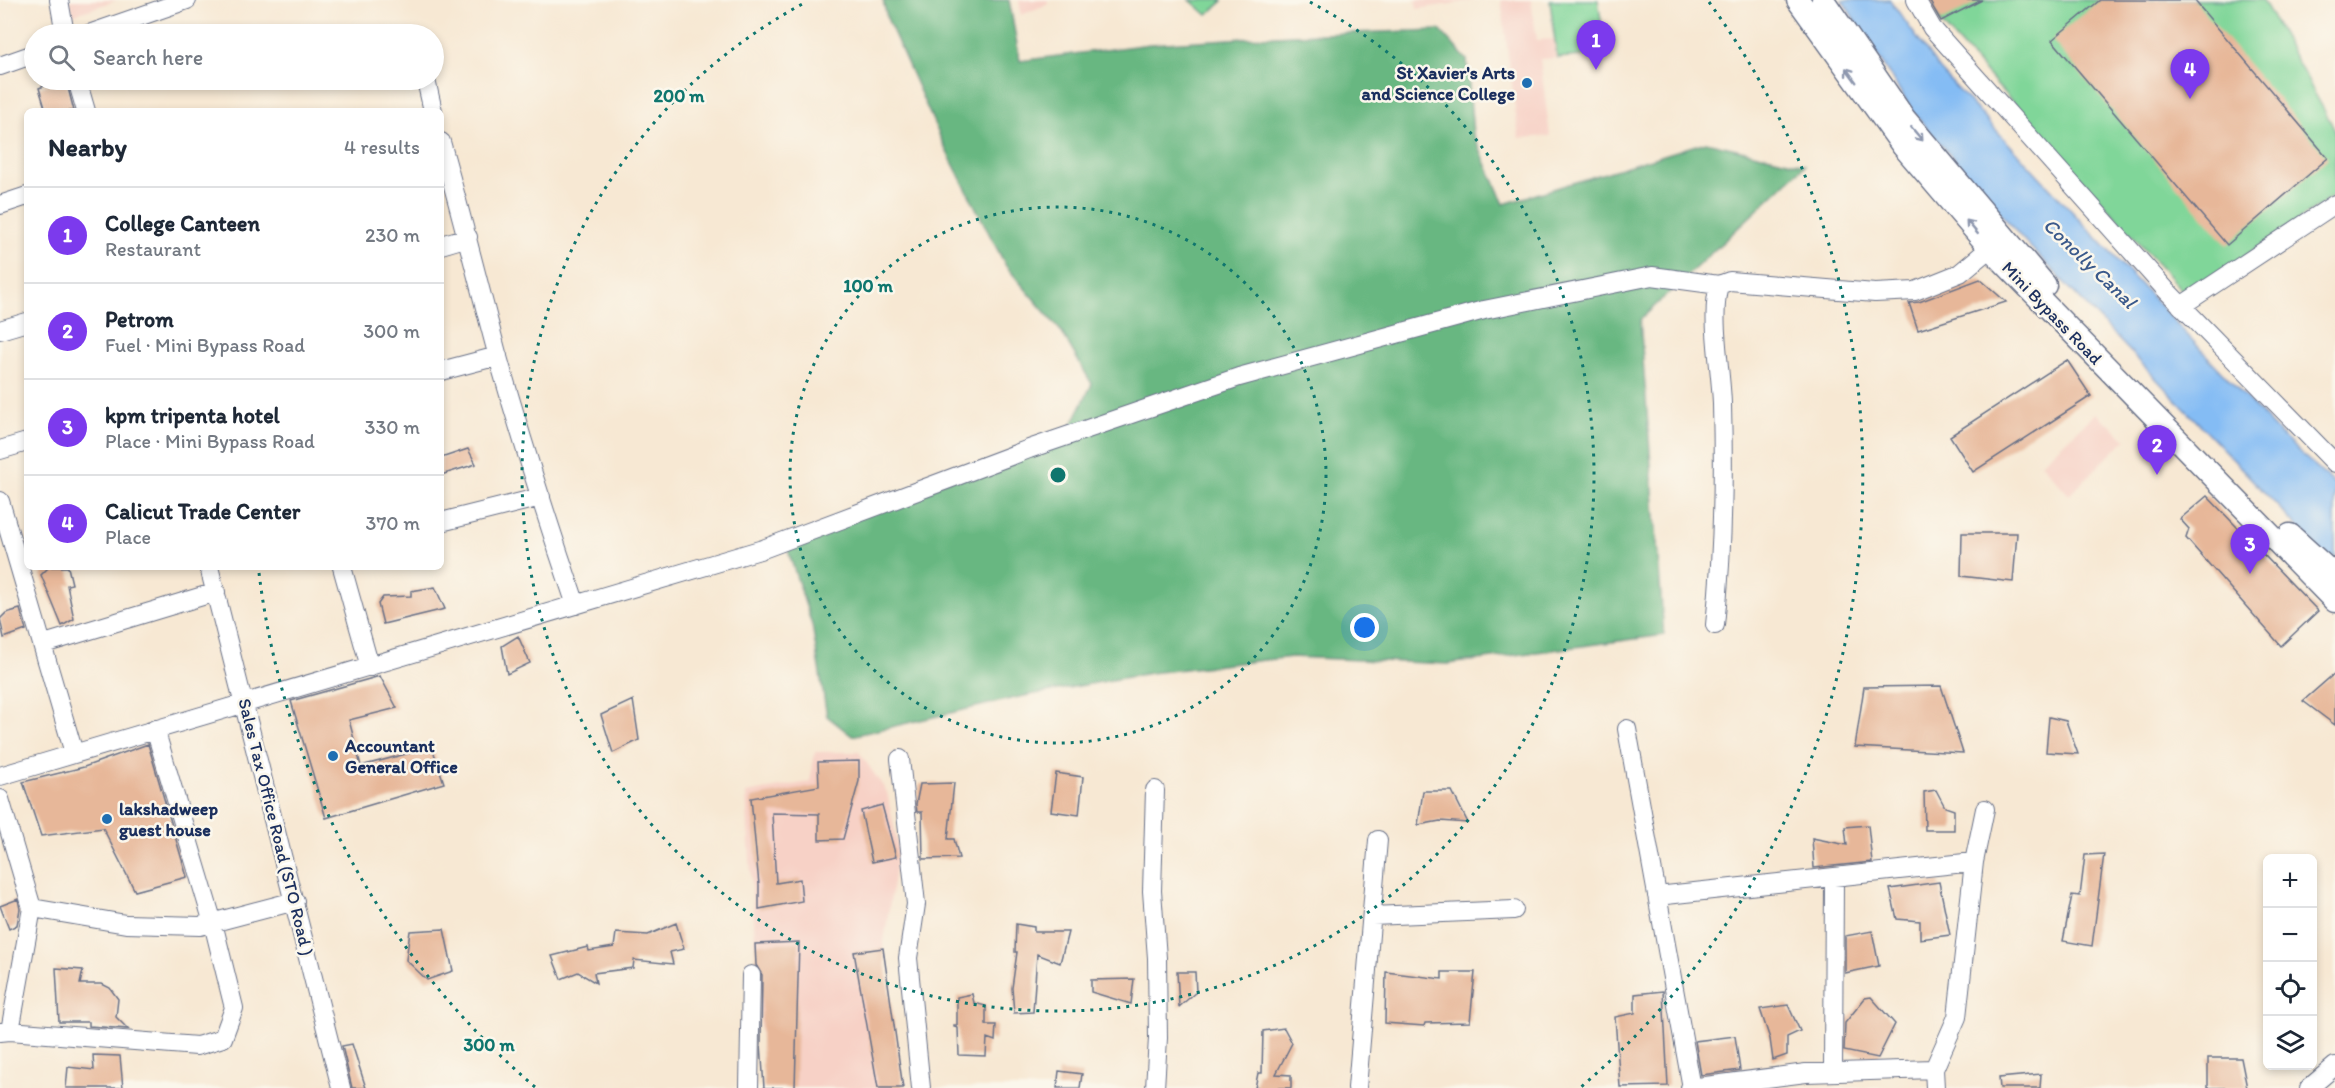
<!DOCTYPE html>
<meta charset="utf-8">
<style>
:root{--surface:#fff;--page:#f2f2f3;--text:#1f2937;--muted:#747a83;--line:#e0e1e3;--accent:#7c3aed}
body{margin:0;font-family:Itim,sans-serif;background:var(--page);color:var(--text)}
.controls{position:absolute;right:18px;bottom:18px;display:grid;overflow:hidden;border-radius:9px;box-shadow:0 3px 9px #0003}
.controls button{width:54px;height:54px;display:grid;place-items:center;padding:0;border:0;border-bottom:2px solid var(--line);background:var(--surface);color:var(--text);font:30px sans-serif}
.you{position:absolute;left:1365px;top:628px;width:21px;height:21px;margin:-15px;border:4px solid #fff;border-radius:50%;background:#1a73e8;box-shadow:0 0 0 9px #1a73e833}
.badge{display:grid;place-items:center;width:39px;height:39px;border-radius:50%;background:var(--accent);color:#fff;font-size:20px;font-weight:700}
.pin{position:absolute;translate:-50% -50px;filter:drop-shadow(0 2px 3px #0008)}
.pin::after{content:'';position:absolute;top:32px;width:21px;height:18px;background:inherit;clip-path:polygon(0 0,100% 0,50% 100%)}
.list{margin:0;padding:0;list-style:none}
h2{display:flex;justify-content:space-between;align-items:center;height:78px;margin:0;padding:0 24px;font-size:26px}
h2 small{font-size:20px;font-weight:400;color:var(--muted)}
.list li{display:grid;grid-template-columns:39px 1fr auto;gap:18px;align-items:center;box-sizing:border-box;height:96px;padding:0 24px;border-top:2px solid var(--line)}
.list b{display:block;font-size:22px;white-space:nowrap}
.list p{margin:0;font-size:20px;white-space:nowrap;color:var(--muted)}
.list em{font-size:20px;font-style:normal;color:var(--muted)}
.icon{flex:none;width:33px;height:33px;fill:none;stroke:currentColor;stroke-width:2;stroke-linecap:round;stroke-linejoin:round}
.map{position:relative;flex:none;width:2335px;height:1088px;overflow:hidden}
.search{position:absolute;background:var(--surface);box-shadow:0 3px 9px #0003;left:24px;top:24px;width:420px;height:66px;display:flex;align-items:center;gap:15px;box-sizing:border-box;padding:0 21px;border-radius:33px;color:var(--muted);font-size:22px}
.panel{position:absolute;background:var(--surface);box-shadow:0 3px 9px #0003;left:24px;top:108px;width:420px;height:462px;border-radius:9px}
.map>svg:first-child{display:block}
</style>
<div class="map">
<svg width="2335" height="1088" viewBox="0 0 2335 1088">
<rect width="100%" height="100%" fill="#fbf7ec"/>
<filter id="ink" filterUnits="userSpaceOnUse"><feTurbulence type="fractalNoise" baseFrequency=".0167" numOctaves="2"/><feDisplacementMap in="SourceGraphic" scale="12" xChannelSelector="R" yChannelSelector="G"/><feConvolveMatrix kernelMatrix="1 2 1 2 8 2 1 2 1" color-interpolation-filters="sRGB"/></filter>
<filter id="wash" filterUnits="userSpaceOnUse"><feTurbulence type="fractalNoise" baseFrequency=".008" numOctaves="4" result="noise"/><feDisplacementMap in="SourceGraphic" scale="24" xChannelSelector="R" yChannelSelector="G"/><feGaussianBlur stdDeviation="1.35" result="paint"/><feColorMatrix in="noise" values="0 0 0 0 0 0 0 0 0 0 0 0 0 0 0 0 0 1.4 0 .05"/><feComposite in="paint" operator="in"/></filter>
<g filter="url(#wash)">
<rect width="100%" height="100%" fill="#f7e8d3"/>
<!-- built -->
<path fill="#f7d1c6" d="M69 0H117L73 15Z
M1019 0H1048V4L1021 15Z
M1416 0H1477L1417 9Z
M1501 0H1531L1537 40 1557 39 1559 58 1540 59 1550 136 1519 138Z
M2096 413 2126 439 2069 495 2041 463Z
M815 752H859L887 792 898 849 883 948 903 1088H764L746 793 810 782Z"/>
<!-- green -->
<path fill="#80d699" stroke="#4e827c" stroke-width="1.5" d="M1190 0H1222L1223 1 1207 15Z
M1550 0H1598L1606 54 1557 58Z
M1930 0H2263L2335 130V195L2187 296 1940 22Z"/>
<!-- forest -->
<path fill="#68b781" stroke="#427370" stroke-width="1.5" d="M883 0H1009L1020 61 1150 44 1292 35 1440 30 1467 60 1473 134 1504 204 1706 142 1805 165 1640 320 1664 635 1448 664 1292 657 1150 673 1019 697 852 736 827 716 812 625 785 541 1066 436 1092 384 1061 331 1006 266 946 150 887 18Z"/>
<!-- water -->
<path fill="#84bcf4" stroke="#5076a9" stroke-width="1.5" d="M1842 0H1890L1940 70 2279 433 2335 485V557L2325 556 2021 237 1914 113Z"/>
<g id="blocks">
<!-- building -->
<path fill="#e7b799" d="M1929 0H1982L1941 21Z
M2100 0H2194L2328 158 2227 245 2052 40Z
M60 80H66L74 111H46L39 88Z
M1980 279 2006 302 1918 330 1909 303 1919 302Z
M2067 360 2091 396 1973 472 1950 436Z
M468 449 476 464 441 475V458Z
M2207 496 2318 611 2281 646 2186 538 2189 529 2180 519Z
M1962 533H2017L2013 582 1961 576Z
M49 567H68L72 584 67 585 74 619 62 626 41 575Z
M435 587 445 609 383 624 378 604 383 597 411 596V591Z
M20 609 26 630 4 638 0 619 6 613Z
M518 636 530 663 507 674 502 646Z
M2335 673V725L2303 701Z
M380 676 397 708 349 720 361 766 432 747 444 783 326 818 291 701Z
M1941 686 1963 753 1855 747 1864 687Z
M633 700 639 740 613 753 601 715Z
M2049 717 2066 721 2078 754 2046 752Z
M148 744 187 877 135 891 103 828 41 836 23 782 84 767Z
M859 761V781L843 839 819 840V814L772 813 776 883 800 879 802 901 759 909V885L751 798 819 786 818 762Z
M1056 773 1083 777 1079 815 1051 811Z
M954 783 948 839H954L959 858 923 859 922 812H917L916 804 920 784Z
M1936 790 1945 807 1954 810V830H1925L1924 792Z
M1423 791H1452L1468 823 1440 821 1418 825Z
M882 805 896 857 872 862 861 811Z
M1868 825 1872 862 1814 868 1812 838 1847 845 1845 827Z
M2104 854 2092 946 2063 941 2072 895 2080 896 2085 855Z
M1939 882 1950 935 1920 939V921L1897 919 1890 889Z
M18 899 20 909 17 925 9 929 0 906Z
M676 923 684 949 670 952 673 964 634 960 633 968 594 973 596 983 578 972 561 979 552 956 588 947 589 951 614 947 616 933 648 935Z
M1016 924 1034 927V932H1068L1060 963 1037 954 1033 1012 1014 1013 1012 988 1017 952H1015Z
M444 929 453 971 427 980 406 960 410 931Z
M1872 931 1879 966 1845 973V936Z
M799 942 795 1088H764L761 1043 762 975 756 965 755 944Z
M883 948 903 1088H878L854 952Z
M56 968 83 970 80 984H102L110 988 118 999 116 1017 128 1029 89 1026V1022H59Z
M1177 972H1195L1196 992 1179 1007Z
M1386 972 1442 979V972H1475L1470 1022 1425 1023 1424 1026 1385 1023Z
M1134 979 1131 1004 1091 992V980Z
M1663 991 1668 1086 1620 1087 1615 1017 1635 1013V994Z
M972 994 974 1003 986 1006V1025H996L995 1041 987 1038 986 1056 959 1055 958 1028 954 1027V1025H957V997Z
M1871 997 1895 1024 1878 1058 1844 1051 1845 1023 1865 998Z
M1788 1005 1800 1031 1787 1037V1055L1773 1060 1770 1039 1760 1009Z
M1284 1028 1292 1043 1276 1074 1291 1075V1088H1255L1258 1073H1262L1263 1031Z
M1735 1036 1740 1070 1701 1075 1695 1041Z
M352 1044 366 1088H352L342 1046Z
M93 1055 120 1056 123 1088H66L68 1067 94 1070Z
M2208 1058H2241L2247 1088H2208Z
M1059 1071 1082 1074 1080 1088H1057Z
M2041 1074 2040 1088H2000L1999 1078Z"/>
</g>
</g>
<g filter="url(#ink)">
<use href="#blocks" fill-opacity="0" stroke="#687087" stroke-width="1.5"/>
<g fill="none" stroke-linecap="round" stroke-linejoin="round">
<defs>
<path id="minor" d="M59 0 65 34
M1916 0 1932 28 2167 291 2335 463
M89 34 187 0
M0 66 34 54
M77 80 86 111
M426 80 433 111
M441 142C461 213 479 286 498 357 522 441 548 523 576 605
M0 205 27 196
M441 245 468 237
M2181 306 2335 204
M0 330 27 322
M441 371 498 356
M0 450 27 442
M0 501 74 753
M441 522 541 497
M209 567 341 1088
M342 567 370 667
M1715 625C1723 551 1724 478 1722 404 1721 369 1710 317 1719 285L1730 281 1875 293 1915 291 1960 273 1990 248
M44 644 216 592
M1627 729 1692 1088
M900 759 916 904 908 958 921 1088
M0 776 763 549 1029 449 1239 377 1484 310 1652 276 1719 285
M1155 790 1152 891 1157 958 1158 1038 1155 1088
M0 799 32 908 126 924 200 926 295 901
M1657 896 1974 862
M1372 916 1514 910
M10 1031 197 1046 223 1038 234 1008 213 923 155 729
M0 1032 10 1031 32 908
M1934 1069 1957 1017 1974 862 1985 809
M1833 1072 1834 877
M749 1088 751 975
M1357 1088 1378 840
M1690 1088 1806 1073 1934 1069 1935 1088
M2309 1088 2335 1066"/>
<path id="major" d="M1798 0 1903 146 1990 248 2335 601
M1823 0 1904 118 2045 285
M2290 535 2335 576"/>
</defs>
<!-- minor casing -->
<use href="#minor" stroke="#687087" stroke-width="20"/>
<!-- major casing -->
<use href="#major" stroke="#687087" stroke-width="25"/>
<!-- minor -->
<use href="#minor" stroke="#fff" stroke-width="18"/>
<!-- major -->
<use href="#major" stroke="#fff" stroke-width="22"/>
</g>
<!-- one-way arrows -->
<defs><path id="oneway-shaft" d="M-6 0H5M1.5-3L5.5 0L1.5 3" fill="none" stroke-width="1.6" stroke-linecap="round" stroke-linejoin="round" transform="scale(1.5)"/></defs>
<g stroke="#8d97ae">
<use href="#oneway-shaft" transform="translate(1851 75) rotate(-126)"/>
<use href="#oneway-shaft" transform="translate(1917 134) rotate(50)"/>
<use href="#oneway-shaft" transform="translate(1972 227) rotate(-130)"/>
</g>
</g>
<!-- distance rings -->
<g fill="none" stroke="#0f766e" stroke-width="3" stroke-dasharray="3 6">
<circle cx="1058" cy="475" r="268"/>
<path d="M1310 2A536 536 0 1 1 806 2"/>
<path d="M535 1087A805 805 0 0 1 259 573M1709 2A805 805 0 0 1 1581 1087"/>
</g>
<!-- markers -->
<g fill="#1f6fb2" stroke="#fbf7ec" stroke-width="2">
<circle cx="1527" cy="83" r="6"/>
<circle cx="333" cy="756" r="6"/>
<circle cx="107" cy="819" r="6"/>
</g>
<g text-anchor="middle" stroke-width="5" stroke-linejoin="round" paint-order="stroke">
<!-- poi labels -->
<g font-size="18" font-weight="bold" fill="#1b2f5e" stroke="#fbf7ec" text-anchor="start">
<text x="1515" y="79" text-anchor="end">St Xavier's Arts<tspan x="1515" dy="21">and Science College</tspan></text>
<text x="345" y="752">Accountant<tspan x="345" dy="21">General Office</tspan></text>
<text x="119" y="815">lakshadweep<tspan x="119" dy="21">guest house</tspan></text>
</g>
<!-- street labels -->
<g font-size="18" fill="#1b2f5e" stroke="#fbf7ec">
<text transform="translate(2052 313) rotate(46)" y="6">Mini Bypass Road</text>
<text transform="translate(276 827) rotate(76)" y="6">Sales Tax Office Road (STO Road )</text>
</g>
<!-- water labels -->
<g font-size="20" font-style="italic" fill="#3a598b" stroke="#fbf7ec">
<text transform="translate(2090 263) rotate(44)" y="7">Conolly Canal</text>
</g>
</g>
<circle cx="1058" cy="475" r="9" fill="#0f766e" stroke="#fbf7ec" stroke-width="3"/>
<g font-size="18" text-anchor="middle" font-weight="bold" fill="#0f766e" stroke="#fbf7ec" stroke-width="5" stroke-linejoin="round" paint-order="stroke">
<text x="679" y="102">200 m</text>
<text x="868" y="292">100 m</text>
<text x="489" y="1051">300 m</text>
</g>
</svg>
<div class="controls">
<button>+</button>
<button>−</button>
<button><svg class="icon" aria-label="locate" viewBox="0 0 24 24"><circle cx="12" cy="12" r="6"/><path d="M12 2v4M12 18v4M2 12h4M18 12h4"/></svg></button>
<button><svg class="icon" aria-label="layers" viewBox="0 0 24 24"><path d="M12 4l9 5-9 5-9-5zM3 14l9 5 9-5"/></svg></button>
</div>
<div class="you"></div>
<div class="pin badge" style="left:1596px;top:70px">1</div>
<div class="pin badge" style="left:2157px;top:475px">2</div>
<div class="pin badge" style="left:2250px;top:574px">3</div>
<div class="pin badge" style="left:2190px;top:99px">4</div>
<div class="search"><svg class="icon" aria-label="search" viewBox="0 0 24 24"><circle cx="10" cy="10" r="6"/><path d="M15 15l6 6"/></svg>Search here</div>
<section class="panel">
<h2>Nearby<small>4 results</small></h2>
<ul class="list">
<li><span class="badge">1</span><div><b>College Canteen</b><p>Restaurant</p></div><em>230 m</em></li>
<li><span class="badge">2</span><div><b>Petrom</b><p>Fuel · Mini Bypass Road</p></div><em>300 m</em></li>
<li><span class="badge">3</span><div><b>kpm tripenta hotel</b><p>Place · Mini Bypass Road</p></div><em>330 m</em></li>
<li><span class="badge">4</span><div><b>Calicut Trade Center</b><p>Place</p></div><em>370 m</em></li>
</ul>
</section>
</div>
